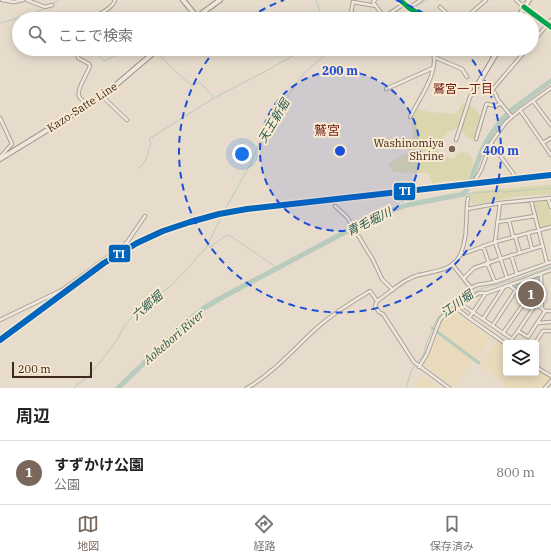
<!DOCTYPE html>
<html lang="ja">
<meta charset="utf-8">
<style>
:root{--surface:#fff;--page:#f6f6f6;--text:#222;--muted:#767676;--line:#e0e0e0;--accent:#78675a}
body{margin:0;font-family:"IBM Plex Serif","Noto Sans JP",serif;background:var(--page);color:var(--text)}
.controls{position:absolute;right:12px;bottom:12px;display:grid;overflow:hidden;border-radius:4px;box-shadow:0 2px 10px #0003}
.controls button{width:36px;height:36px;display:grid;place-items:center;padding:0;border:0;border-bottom:1px solid var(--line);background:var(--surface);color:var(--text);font:20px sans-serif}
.scale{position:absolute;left:12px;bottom:10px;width:80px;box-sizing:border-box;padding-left:4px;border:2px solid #3c281c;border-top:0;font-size:11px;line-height:14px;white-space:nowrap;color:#3c281c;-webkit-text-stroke:3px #f9e9d1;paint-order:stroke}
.you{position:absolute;left:242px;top:154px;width:14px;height:14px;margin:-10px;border:3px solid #fff;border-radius:50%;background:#1a73e8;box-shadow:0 0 0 6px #1a73e833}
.badge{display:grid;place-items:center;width:26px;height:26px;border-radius:50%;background:var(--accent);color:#fff;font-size:13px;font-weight:700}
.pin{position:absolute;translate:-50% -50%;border:2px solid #fff;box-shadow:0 1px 4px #0006}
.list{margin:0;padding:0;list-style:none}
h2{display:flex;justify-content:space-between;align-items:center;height:52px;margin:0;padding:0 16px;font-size:17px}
h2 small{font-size:13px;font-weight:400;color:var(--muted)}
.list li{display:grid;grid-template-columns:26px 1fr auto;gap:12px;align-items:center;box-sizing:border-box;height:64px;padding:0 16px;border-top:1px solid var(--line)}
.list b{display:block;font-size:15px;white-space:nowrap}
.list p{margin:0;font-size:13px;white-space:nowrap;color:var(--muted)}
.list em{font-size:13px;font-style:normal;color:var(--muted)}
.icon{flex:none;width:22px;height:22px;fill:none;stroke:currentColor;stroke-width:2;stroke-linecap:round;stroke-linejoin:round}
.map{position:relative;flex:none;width:551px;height:388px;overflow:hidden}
.search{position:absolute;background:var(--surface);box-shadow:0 2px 10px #0003;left:12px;right:12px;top:12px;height:44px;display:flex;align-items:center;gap:10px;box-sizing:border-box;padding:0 14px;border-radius:22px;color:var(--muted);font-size:15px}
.sheet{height:116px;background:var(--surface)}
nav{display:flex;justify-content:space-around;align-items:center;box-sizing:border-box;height:56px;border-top:1px solid var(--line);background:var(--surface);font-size:11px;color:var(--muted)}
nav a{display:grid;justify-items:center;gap:2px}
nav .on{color:var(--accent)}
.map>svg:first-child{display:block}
</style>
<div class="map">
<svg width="551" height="388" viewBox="0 0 551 388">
<rect width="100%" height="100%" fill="#e7dccc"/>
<!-- farmland -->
<path fill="#e8dabb" d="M453 312 491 339 454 387 423 364 431 353 442 321Z
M498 340 506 346V373H536V369L550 378 541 388H509L479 363Z
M420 374 438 388H415Z"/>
<!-- green -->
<path fill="#dbd6ad" d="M463 103C467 104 469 105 472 107 485 116 481 123 478 137L469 139 458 127 446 133 437 146 439 153 453 159 461 152 468 153 473 159 472 168 466 180 445 181 433 184 428 173H411L394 172 388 165 393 160 408 153 413 138 412 120 417 109 430 112 456 114Z
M551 185V194L514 197 477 204H472L471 201V196L467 195 469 193H474L475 191 533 186Z
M546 200C551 208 551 216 551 225L540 228 539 227 534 201Z
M537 283 536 302 522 292Z"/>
<!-- water -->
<path fill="#b8cbbd" d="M539 276 540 283H537L520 291 513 286Z"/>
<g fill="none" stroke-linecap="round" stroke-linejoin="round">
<!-- stream -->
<path stroke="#b8cbbd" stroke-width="1" d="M316 0 323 19
M414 8 427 0
M398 19 410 11
M0 23 22 17 52 6 57 0
M91 49 105 61 125 49
M157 52 173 69 192 86 200 82 214 98 268 70 305 49
M138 169C142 165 146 161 148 155 149 153 148 151 149 148 151 144 152 144 149 139L214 98
M464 194 495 191 505 192 551 188
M208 246 210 247 212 246 225 236 229 235 276 267 277 268
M417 362 421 358 424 354 426 344 434 325 438 317 453 306 477 290 516 279 551 267
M74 388 87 377 100 362 117 340 125 325 131 318 147 304 174 283 206 248 221 217 251 163 261 139 269 126 303 74 332 49
M406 388 411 372 415 365"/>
<!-- canal -->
<path stroke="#b8cbbd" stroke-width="3" d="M432 328 479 363"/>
<!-- river -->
<path stroke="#b8cbbd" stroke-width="5" d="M118 388 189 320 204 308 221 298 351 229 382 214 407 205 464 194 467 189 483 148 489 137 499 123 510 111 551 81"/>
<defs>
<path id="street" d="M2 0 14 2 23 0
M27 0 45 7 52 5
M375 0 373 2 384 17 404 4
M516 0 524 7
M440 7 452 19
M409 8 421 0
M93 19C98 13 106 12 111 6 112 6 115 1 115 0
M350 19 353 2 376 6
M464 19 486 0
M532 43 551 20
M80 49 78 55V58L89 64 90 66C88 72 76 91 79 96 80 99 85 102 88 105
M434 57 462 69 467 77
M480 81 495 93 498 100 512 117
M386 89 433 68
M492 90 527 49
M103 97 127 120
M533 101 551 125
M520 110 551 155
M410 117C418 101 436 76 434 58 434 55 432 52 431 49
M0 118 12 144 0 157
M476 139 486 105 487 104 496 106 501 103
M456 140 470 97 475 89
M491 143 515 176
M543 143 551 138
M474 182 481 170 491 143 506 122 520 110 551 88
M548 198 551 207
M531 200 547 263
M500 203 495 242 507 278
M335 206 347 217 373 260 382 279 393 290
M467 209 500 203 551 198
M509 220 513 237
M497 222 535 216
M528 233 532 249
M515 236 520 253
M483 246 489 263
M460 255 495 242 551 227
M511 255 517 274
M487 263 495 282
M452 264 471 288 477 285 495 282 551 262
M541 274 542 308
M464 278 474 268 500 259 542 246
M510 286 545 311H551
M461 304 512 339 518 331 528 337 545 311
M456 308 469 318 506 344
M469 318 486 293
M483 319 504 287
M0 320 62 290 122 247 128 241 145 216
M538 323 551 322
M493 325 516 290
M518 331 536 304
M503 333 527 299
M535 343 543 331H551
M419 367 427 354 437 327 440 320 444 315 479 293H487L504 287 551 270
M536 367 551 376
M247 388C274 373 296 346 319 326 335 312 352 302 370 291L377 301
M449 388 414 362 383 314 379 312 375 306 377 301C386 295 395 287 405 281 409 279 414 276 419 275 434 271 454 271 461 253 464 245 466 235 466 226 467 217 466 208 468 198
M545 388 551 381"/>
<path id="secondary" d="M183 0 197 17
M400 0 409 8 429 19
M524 7 551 27
M194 19 220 0
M517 19 529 0
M484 49 495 56
M475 89 499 49
M0 159 103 96 158 49"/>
</defs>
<!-- street casing -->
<use href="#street" stroke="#aca195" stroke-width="4.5"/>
<!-- secondary casing -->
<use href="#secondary" stroke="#9c9085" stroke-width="6"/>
<!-- street -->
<use href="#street" stroke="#eee8df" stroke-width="2.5"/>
<!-- secondary -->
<use href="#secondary" stroke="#eee8df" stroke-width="4"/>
<!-- rail -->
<path stroke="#ada69f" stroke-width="1" stroke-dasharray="7 7" stroke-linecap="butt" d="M528 180 551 177"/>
<defs>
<path id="bus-1" d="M400 0 409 8 429 19
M524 7 551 27"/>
</defs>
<!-- bus-1 casing -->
<use href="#bus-1" stroke="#f9e9d1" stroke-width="8"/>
<!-- bus-1 -->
<use href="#bus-1" stroke="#00a651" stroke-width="5"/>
<defs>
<path id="rail-1" d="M0 340 104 263 137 243 163 231 190 222 219 214 247 209 551 175"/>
</defs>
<!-- rail-1 casing -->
<use href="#rail-1" stroke="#f9e9d1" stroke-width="9"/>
<!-- rail-1 -->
<use href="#rail-1" stroke="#0065bd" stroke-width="6"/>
</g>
<!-- distance rings -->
<circle cx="340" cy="151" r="80" fill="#1d4ed8" fill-opacity=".12"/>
<g fill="none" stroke="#1d4ed8" stroke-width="2" stroke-dasharray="7 5">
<circle cx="340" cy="151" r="80"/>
<path d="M249 18A161 161 0 0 1 284 0M396 0A161 161 0 0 1 431 18M465 50A161 161 0 1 1 215 50"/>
</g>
<!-- markers -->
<circle fill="#78675a" stroke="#f9e9d1" stroke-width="1.5" cx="452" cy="149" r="4"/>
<g text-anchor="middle" stroke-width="4" stroke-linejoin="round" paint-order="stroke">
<!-- street labels -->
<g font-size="11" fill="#3c281c" stroke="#f9e9d1">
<text transform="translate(82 107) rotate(-33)" y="4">Kazo-Satte Line</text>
</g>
<!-- poi labels -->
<g font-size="11" fill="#3c281c" stroke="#f9e9d1" text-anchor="end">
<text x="444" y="147">Washinomiya<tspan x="444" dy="13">Shrine</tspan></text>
</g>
<!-- neighbourhood labels -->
<g font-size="12" fill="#6e1e17" stroke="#f9e9d1">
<text x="463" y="93">鷲宮一丁目</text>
</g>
<!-- water labels -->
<g font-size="12" font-style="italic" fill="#2a5e54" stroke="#f9e9d1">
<text transform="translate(274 121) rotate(-59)" y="4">天王新堀</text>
<text transform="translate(369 222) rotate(-26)" y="4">青毛堀川</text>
<text transform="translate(457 304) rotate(-36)" y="4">江川堀</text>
<text transform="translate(147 306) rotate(-41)" y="4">六郷堀</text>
<text transform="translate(174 337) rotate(-41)" y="4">Aokebori River</text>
</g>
<!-- quarter labels -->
<g font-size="13" fill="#6e1e17" stroke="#f9e9d1">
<text x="327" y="135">鷲宮</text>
</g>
</g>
<circle cx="340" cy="151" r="6" fill="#1d4ed8" stroke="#f9e9d1" stroke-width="2"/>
<g font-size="12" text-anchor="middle" font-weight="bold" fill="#1d4ed8" stroke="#f9e9d1" stroke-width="4" stroke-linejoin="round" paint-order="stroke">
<text x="340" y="75">200 m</text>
<text x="501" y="155">400 m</text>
</g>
<g stroke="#f9e9d1" stroke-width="1.5">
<rect x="393" y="182" width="23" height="19" rx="4" fill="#0065bd"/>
<rect x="108" y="244" width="23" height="19" rx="4" fill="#0065bd"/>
</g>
<g font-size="11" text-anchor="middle" font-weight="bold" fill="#fff">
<text x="405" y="195">TI</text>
<text x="119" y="258">TI</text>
</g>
</svg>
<div class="controls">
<button><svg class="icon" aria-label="layers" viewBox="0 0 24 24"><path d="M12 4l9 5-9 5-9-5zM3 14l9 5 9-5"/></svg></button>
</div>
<div class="scale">200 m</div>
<div class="you"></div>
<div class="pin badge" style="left:531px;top:294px">1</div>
<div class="search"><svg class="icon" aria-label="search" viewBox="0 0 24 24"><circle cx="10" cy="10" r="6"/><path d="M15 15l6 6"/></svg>ここで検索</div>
</div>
<section class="sheet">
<h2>周辺<small></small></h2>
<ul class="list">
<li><span class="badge">1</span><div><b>すずかけ公園</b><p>公園</p></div><em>800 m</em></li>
</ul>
</section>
<nav>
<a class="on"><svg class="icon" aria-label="map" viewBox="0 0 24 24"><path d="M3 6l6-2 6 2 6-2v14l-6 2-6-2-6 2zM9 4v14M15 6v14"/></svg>地図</a>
<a><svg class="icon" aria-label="directions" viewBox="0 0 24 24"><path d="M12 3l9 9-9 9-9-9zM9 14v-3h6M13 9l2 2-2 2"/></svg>経路</a>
<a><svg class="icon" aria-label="saved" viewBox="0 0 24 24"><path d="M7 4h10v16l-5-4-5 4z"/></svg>保存済み</a>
</nav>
